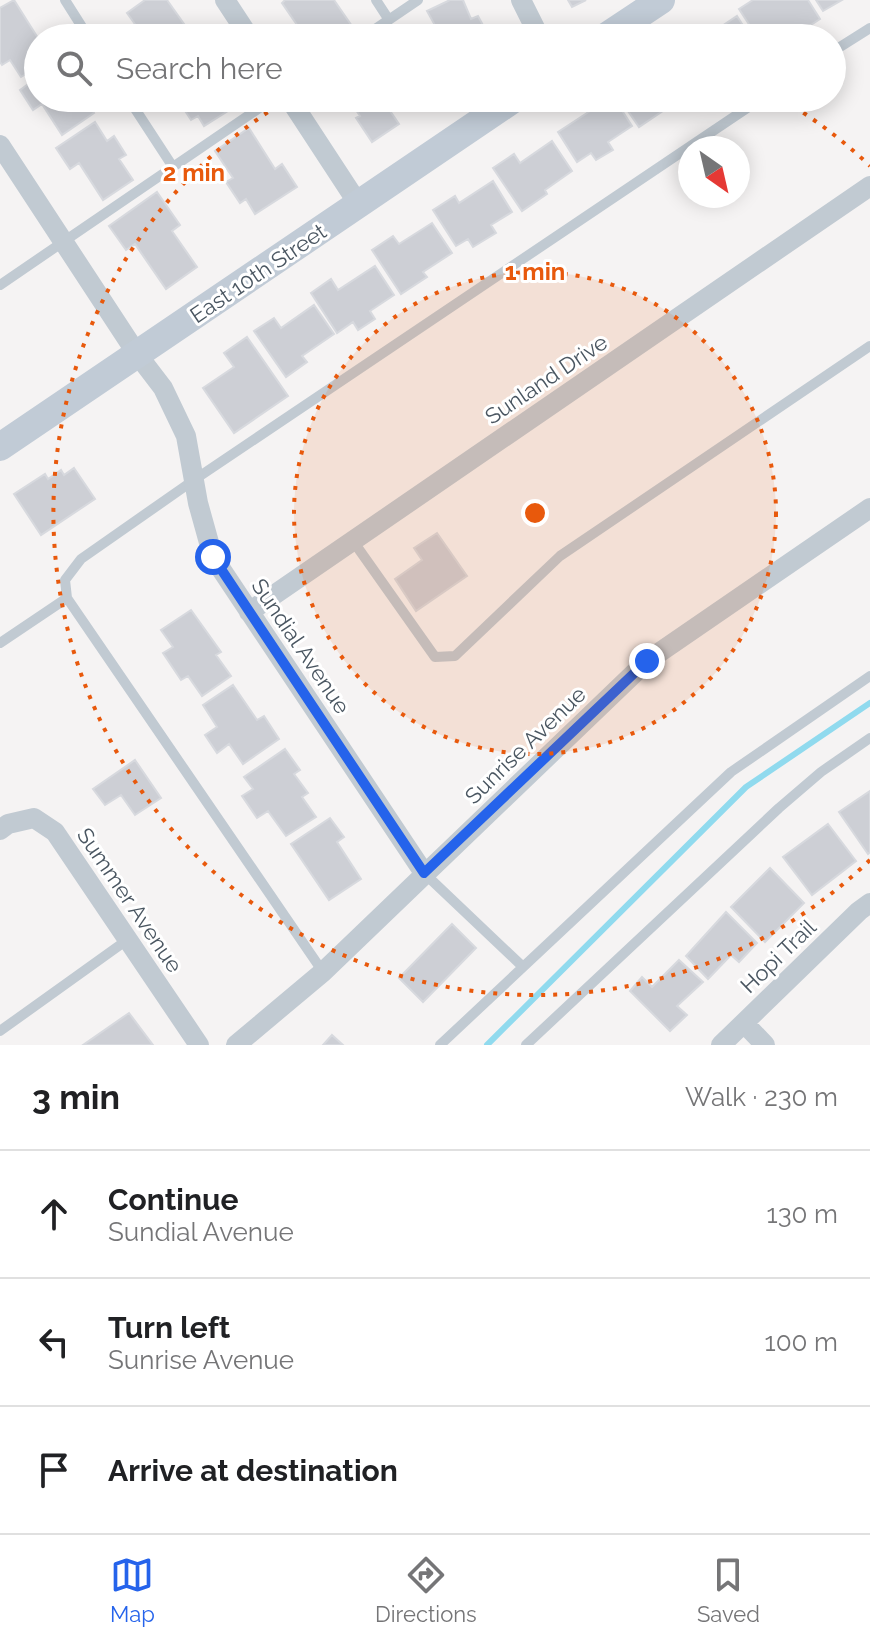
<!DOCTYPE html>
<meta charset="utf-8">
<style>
:root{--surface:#fff;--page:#f2f2f2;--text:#202124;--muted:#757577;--line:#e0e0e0;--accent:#2563eb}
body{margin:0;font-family:Raleway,sans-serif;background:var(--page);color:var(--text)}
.compass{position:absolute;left:678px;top:136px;width:72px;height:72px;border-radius:50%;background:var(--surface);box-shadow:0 4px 20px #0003;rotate:146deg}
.stop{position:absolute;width:24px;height:24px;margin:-18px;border:6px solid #2563eb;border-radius:50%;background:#fff}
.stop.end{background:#2563eb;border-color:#fff;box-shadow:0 2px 8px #0008}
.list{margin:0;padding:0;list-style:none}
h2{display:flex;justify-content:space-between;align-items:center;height:104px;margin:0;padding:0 32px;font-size:34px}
h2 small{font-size:26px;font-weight:400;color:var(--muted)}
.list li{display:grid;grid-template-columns:52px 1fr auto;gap:24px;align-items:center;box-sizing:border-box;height:128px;padding:0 32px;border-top:2px solid var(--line)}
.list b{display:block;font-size:30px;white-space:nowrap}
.list p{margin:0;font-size:26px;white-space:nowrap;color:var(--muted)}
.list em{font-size:26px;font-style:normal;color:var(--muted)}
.icon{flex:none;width:44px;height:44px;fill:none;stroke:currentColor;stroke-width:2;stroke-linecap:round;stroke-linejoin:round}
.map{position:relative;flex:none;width:870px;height:1045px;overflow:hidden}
.search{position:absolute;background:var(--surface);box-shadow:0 4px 20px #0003;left:24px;right:24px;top:24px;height:88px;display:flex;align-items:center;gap:20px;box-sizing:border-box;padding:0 28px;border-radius:44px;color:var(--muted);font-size:30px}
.sheet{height:488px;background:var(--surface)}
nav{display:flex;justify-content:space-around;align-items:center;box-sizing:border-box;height:112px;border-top:2px solid var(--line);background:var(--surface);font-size:22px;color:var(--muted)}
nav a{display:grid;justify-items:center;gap:4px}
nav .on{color:var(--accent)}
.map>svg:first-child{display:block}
</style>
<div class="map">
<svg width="870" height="1045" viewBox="0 0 870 1045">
<rect width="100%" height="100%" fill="#f5f3f3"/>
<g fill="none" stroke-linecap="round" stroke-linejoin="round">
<!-- stream -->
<path stroke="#90daee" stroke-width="6" d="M487 1045 746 787 870 703"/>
</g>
<!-- building -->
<path fill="#cdcfd5" stroke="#d7d9de" stroke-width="2" d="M14 0 38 38V67L21 77 10 60 2 65 0 62V8Z
M145 0H167L194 38H145L127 13Z
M285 0H334L354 29 340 38H306L282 3Z
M450 0H463L471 19 478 16 490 38H442L427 11Z
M568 0H586L572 7Z
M753 0H808L820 19 800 32 796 26 777 38H758L739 9Z
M816 0H842L823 11Z
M737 16 751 38H687L700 30 704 38Z
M38 77V98H84L94 113 62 135 42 104 33 110 20 90Z
M186 98H235L239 104 204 126 198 116 191 120 180 103Z
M348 98H391L384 102 399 124 372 142 356 118 360 116Z
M610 98H614L632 126 608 142 613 150 596 160 591 153 577 162 558 132Z
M619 98H682L639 127Z
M95 122 107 141 114 136 126 155 119 159 133 180 103 200 79 163 70 169 56 148Z
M249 128 275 169 282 164 297 187 255 214 246 199 240 203 226 182 233 178 215 151Z
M552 141 572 171 545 190 547 194 522 211 493 168 514 154 520 163Z
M493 181 512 212 491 225 496 233 473 247 468 239 456 246 433 210 455 196 459 203Z
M157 192 180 225 172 231 197 267 166 289 135 244 126 250 109 226Z
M432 223 452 253 423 272 427 277 401 294 372 250 393 236 399 244Z
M375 266 394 295 370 311 375 319 358 330 353 322 337 333 311 293 331 279 338 290Z
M314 305 334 334 302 356 307 362 286 377 254 331 274 318 281 328Z
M247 337 288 396 234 433 203 388 234 367 224 353Z
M74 468 95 499 41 535 14 494 45 474 48 479 61 470 64 475Z
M437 533 467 576 416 611 395 579 422 560 414 548Z
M191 610 221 652 216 655 231 676 202 696 188 676 181 680 163 653 173 647 161 630Z
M233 685 257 720 264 716 279 739 243 764 229 744 217 753 205 735 217 727 203 705Z
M285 749 300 770 294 774 308 793 302 797 316 817 286 836 268 811 257 818 242 796 253 789 244 777Z
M135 760 161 798 135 815 121 795 105 805 93 789Z
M870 791V852L868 854 839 812Z
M330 818 344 837 337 842 361 879 329 900 291 844Z
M828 824 856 861 812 895 783 857Z
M770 868 804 903 765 942 731 907Z
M726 912 757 943 739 962 731 955 708 979 686 956Z
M452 924 476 948 423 1002 399 978Z
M679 960 703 982 677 1006 687 1015 670 1031 630 991 642 977 652 987Z
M129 1013 153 1045H83Z
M332 1035 343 1045H323Z"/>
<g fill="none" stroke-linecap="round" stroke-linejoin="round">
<!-- lane -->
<path stroke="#c1cad2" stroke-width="10" d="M65 0 89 38
M376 0 389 20
M362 38 418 0
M832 52 870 28
M128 98 173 167
M0 285 274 98
M353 541 435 657 455 656 560 556 870 346
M0 643 67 598
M424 873 522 966
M323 972 67 598 65 580 81 559 194 480 762 98
M0 1031 127 940
M440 1045 731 772 870 676
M526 1045 779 808 821 772 870 738"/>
<!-- street -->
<path stroke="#c1cad2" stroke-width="20" d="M225 0 250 38
M521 0 540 38
M289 98 359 205
M0 145 137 354 163 388 186 436 198 503 213 557 424 873
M249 612 870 186
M0 830 8 824 34 818 55 832 199 1045
M744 1023 765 1045
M236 1045 323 972 647 661 870 508
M721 1045 859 911 870 903"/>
<!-- secondary -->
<path stroke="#c1cbd6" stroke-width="28" d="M604 38 661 0
M0 447 515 98"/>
</g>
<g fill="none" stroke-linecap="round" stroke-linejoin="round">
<!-- route -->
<path stroke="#2563eb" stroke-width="10" d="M213 557 424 873 647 661"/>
</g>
<!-- distance rings -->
<circle cx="535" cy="513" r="241" fill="#e8590c" fill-opacity=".12"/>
<g fill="none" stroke="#e8590c" stroke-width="4" stroke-dasharray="4 8">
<circle cx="535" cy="513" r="241"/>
<path d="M870 860A482 482 0 1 1 287 100M455 38A482 482 0 0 1 615 38M783 100A482 482 0 0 1 870 166"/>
</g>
<g text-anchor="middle" stroke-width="6" stroke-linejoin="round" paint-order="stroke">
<!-- street labels -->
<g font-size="22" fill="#4a5661" stroke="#fff">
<text transform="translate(258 273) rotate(-34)" y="8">East 10th Street</text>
<text transform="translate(546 379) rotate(-34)" y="8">Sunland Drive</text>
<text transform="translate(301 646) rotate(56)" y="8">Sundial Avenue</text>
<text transform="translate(525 745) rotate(-44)" y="8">Sunrise Avenue</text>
<text transform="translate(130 900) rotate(56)" y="8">Summer Avenue</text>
<text transform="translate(778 956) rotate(-44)" y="8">Hopi Trail</text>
</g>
</g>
<circle cx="535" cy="513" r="12" fill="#e8590c" stroke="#fff" stroke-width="4"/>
<g font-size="24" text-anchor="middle" font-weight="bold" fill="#e8590c" stroke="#fff" stroke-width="6" stroke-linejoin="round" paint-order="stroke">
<text x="194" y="181">2 min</text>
<text x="535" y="280">1 min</text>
</g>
</svg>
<svg class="compass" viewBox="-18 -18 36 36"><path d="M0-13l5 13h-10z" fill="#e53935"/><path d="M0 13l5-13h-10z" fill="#757577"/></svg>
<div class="stop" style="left:213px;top:557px"></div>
<div class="stop end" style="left:647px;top:661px"></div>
<div class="search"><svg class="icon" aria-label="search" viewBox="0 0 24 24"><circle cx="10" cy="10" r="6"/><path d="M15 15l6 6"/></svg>Search here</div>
</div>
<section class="sheet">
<h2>3 min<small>Walk · 230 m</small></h2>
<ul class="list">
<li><svg class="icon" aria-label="ahead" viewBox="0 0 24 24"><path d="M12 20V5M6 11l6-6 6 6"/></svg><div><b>Continue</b><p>Sundial Avenue</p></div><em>130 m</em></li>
<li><svg class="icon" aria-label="left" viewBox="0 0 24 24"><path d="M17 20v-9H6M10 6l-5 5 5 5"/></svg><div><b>Turn left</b><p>Sunrise Avenue</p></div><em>100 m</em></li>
<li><svg class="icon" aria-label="arrive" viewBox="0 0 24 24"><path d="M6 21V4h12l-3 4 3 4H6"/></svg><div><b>Arrive at destination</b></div></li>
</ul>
</section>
<nav>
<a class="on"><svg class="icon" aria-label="map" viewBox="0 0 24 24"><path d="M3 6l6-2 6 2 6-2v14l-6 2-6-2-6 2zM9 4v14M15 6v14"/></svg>Map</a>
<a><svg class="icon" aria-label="directions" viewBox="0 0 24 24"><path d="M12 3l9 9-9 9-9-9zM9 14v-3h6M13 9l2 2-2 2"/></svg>Directions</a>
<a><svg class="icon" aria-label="saved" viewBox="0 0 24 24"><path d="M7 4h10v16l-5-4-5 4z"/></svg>Saved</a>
</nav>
